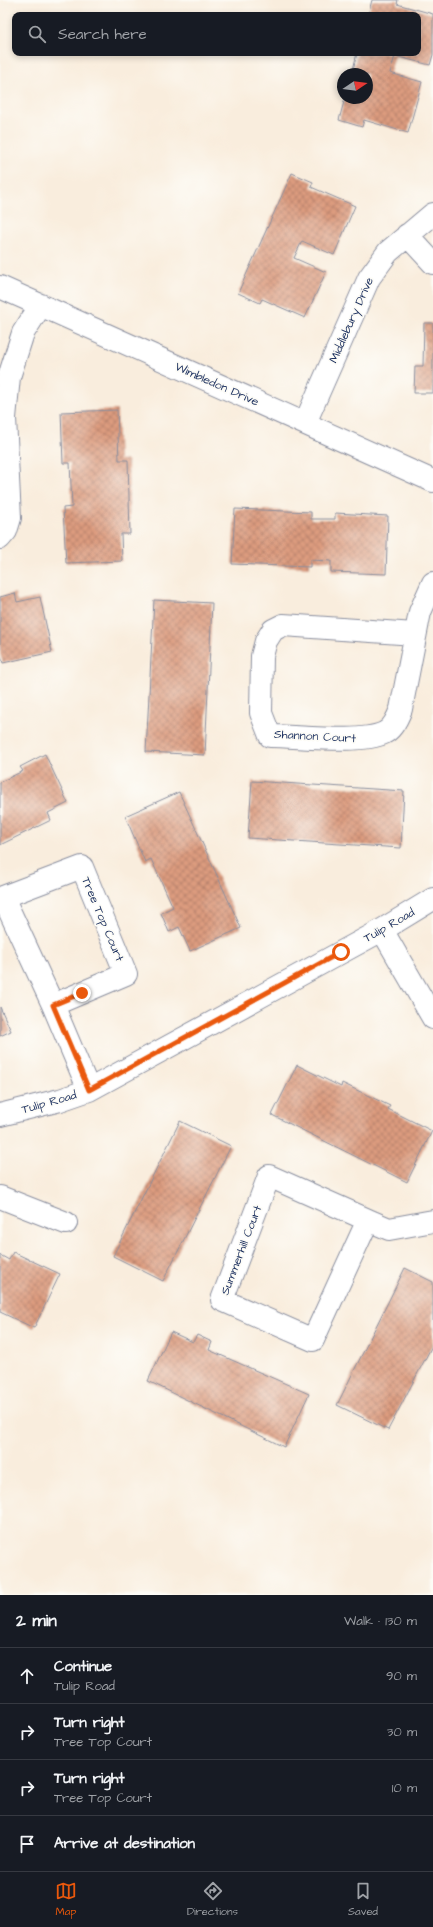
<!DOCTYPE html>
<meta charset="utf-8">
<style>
:root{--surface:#171b24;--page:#242831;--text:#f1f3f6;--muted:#9ea1a6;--line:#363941;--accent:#ea580c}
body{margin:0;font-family:"Architects Daughter",sans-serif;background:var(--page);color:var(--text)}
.compass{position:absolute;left:337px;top:68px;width:36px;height:36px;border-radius:50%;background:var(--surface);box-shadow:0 2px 6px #0003;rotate:77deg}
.stop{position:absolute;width:12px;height:12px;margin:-9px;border:3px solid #ea580c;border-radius:50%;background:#fff}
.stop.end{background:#ea580c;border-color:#fff;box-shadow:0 1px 4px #0008}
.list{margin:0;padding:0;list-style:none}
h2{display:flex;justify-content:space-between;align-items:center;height:52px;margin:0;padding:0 16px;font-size:17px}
h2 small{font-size:13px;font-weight:400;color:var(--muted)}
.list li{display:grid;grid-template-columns:26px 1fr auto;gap:12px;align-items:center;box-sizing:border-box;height:56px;padding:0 16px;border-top:1px solid var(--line)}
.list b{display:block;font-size:15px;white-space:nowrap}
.list p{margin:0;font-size:13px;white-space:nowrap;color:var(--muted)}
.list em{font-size:13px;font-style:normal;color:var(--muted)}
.icon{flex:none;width:22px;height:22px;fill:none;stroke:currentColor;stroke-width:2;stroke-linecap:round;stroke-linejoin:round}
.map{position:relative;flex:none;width:433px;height:1595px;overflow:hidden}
.search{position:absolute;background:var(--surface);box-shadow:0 2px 6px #0003;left:12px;right:12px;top:12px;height:44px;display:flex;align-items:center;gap:10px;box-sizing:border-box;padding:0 14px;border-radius:8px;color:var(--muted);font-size:15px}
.sheet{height:276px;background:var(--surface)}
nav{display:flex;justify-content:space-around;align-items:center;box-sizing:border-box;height:56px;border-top:1px solid var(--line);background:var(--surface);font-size:11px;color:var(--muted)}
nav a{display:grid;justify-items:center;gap:2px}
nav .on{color:var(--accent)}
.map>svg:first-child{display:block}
</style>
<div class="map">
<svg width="433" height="1595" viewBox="0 0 433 1595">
<defs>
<pattern id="building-cross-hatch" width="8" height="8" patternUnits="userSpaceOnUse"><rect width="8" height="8" fill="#dc9b7e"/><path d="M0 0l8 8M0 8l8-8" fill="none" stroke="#b27f6a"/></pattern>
</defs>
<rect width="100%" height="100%" fill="#fdfcf7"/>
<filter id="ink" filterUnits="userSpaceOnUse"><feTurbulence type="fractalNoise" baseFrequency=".025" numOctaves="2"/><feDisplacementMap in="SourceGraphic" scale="8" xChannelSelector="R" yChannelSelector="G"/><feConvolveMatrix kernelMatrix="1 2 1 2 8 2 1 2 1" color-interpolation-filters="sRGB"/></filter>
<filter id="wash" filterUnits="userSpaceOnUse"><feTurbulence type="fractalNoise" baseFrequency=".012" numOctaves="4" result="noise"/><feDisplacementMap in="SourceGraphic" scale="16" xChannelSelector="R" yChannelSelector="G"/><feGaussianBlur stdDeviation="0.9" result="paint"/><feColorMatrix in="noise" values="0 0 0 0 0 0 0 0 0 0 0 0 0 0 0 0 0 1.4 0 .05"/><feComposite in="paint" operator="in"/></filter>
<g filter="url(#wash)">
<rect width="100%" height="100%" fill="#f9eddd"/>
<g id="blocks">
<!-- building -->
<path fill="url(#building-cross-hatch)" d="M372 0H398L397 4 433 14V55L430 65 395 56 390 73 422 82 408 133 364 120 362 127 339 120 345 98H367V74H352L357 53H418V15H368Z
M292 173 313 182 311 187 355 206 334 255 302 241 294 258 326 272 305 318 262 299 260 303 238 293Z
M424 323H433V393H414L415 366H423Z
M117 410 119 460H128L130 534H121L122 561 66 563 63 508 72 507 70 463H63L61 412Z
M235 509 311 512V519H335V513L388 516 386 574 331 572V561L310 560V567L232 564Z
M15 593 17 602 40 597 52 652 3 663 0 654V597Z
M154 600 212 603 205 755 146 752Z
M45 754 68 803 48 813 51 820 0 845V782L23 771 20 767Z
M252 781 404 791 401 848 248 838Z
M179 792 241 928 190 951 179 927 169 932 161 913 173 907 151 859 145 862 125 816Z
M0 1007 11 1031 0 1036Z
M297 1065 341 1087 342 1083 390 1106 388 1109 432 1131 407 1182 272 1115Z
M180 1121 231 1146 163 1281 113 1256Z
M13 1252 60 1274 34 1328 0 1312V1255L9 1260Z
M405 1268 433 1282V1344L388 1430 337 1405Z
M171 1332 193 1342 197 1335 212 1342 209 1350 309 1394 284 1447 148 1381Z"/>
</g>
</g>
<g filter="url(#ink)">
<use href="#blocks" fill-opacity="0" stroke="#8a8e9e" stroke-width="1"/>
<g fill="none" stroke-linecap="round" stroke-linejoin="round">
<defs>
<path id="minor" d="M407 235 433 263
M0 287 433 481
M305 423 369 278 388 252 433 214
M0 538 6 531 10 518 5 418 9 377 23 333 41 305
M415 634 283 625 273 630 266 641 262 656 261 713 270 736C298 736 361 744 384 733 393 729 398 717 401 709L420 612 433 583
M382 930 433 1018
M53 1005 126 974 82 867 3 897 53 1005 89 1090
M0 1115 60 1100 89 1090 382 930 433 899
M269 1176 368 1220 313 1340 222 1300Z
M0 1197 66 1223
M368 1220 389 1229 433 1221"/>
</defs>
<!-- minor casing -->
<use href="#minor" stroke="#8a8e9e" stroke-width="24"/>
<!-- minor -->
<use href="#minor" stroke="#fff" stroke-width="22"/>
</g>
</g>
<g fill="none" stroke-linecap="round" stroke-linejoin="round" filter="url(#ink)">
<!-- route -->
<path stroke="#ea580c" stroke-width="5" d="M82 993 53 1005 89 1090 341 952"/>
</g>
<g text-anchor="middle" stroke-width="3.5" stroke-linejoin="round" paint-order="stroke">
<!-- street labels -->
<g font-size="12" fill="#1b2f5e" stroke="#fdfcf7">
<text transform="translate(351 320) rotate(-66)" y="4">Middlebury Drive</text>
<text transform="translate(217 384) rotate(24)" y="4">Wimbledon Drive</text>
<text transform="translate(315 736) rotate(3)" y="4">Shannon Court</text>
<text transform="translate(103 919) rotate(67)" y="4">Tree Top Court</text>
<text transform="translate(389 925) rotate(-30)" y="4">Tulip Road</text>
<text transform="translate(49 1102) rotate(-16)" y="4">Tulip Road</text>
<text transform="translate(241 1250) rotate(-69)" y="4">Summerhill Court</text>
</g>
</g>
</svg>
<svg class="compass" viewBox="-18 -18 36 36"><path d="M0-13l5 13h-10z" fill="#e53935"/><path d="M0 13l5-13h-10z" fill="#9ea1a6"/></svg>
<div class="stop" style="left:341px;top:952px"></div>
<div class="stop end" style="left:82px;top:993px"></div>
<div class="search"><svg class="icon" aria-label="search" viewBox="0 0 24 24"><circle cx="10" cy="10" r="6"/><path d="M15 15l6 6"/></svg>Search here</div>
</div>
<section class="sheet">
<h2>2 min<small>Walk · 130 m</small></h2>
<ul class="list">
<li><svg class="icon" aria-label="ahead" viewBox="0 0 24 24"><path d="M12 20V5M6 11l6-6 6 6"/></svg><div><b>Continue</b><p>Tulip Road</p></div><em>90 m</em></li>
<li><svg class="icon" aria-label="right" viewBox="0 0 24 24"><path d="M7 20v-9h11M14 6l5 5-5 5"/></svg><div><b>Turn right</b><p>Tree Top Court</p></div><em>30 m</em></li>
<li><svg class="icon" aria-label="right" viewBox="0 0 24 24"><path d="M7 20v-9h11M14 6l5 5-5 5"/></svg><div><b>Turn right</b><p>Tree Top Court</p></div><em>10 m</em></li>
<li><svg class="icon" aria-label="arrive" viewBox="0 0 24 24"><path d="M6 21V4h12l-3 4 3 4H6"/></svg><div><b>Arrive at destination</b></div></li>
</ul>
</section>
<nav>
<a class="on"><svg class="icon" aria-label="map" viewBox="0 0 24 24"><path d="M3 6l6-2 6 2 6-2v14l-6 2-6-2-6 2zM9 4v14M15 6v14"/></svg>Map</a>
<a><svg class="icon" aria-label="directions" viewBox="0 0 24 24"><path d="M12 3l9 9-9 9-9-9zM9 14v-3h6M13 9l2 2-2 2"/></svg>Directions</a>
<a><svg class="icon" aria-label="saved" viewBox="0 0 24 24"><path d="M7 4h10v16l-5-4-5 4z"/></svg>Saved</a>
</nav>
